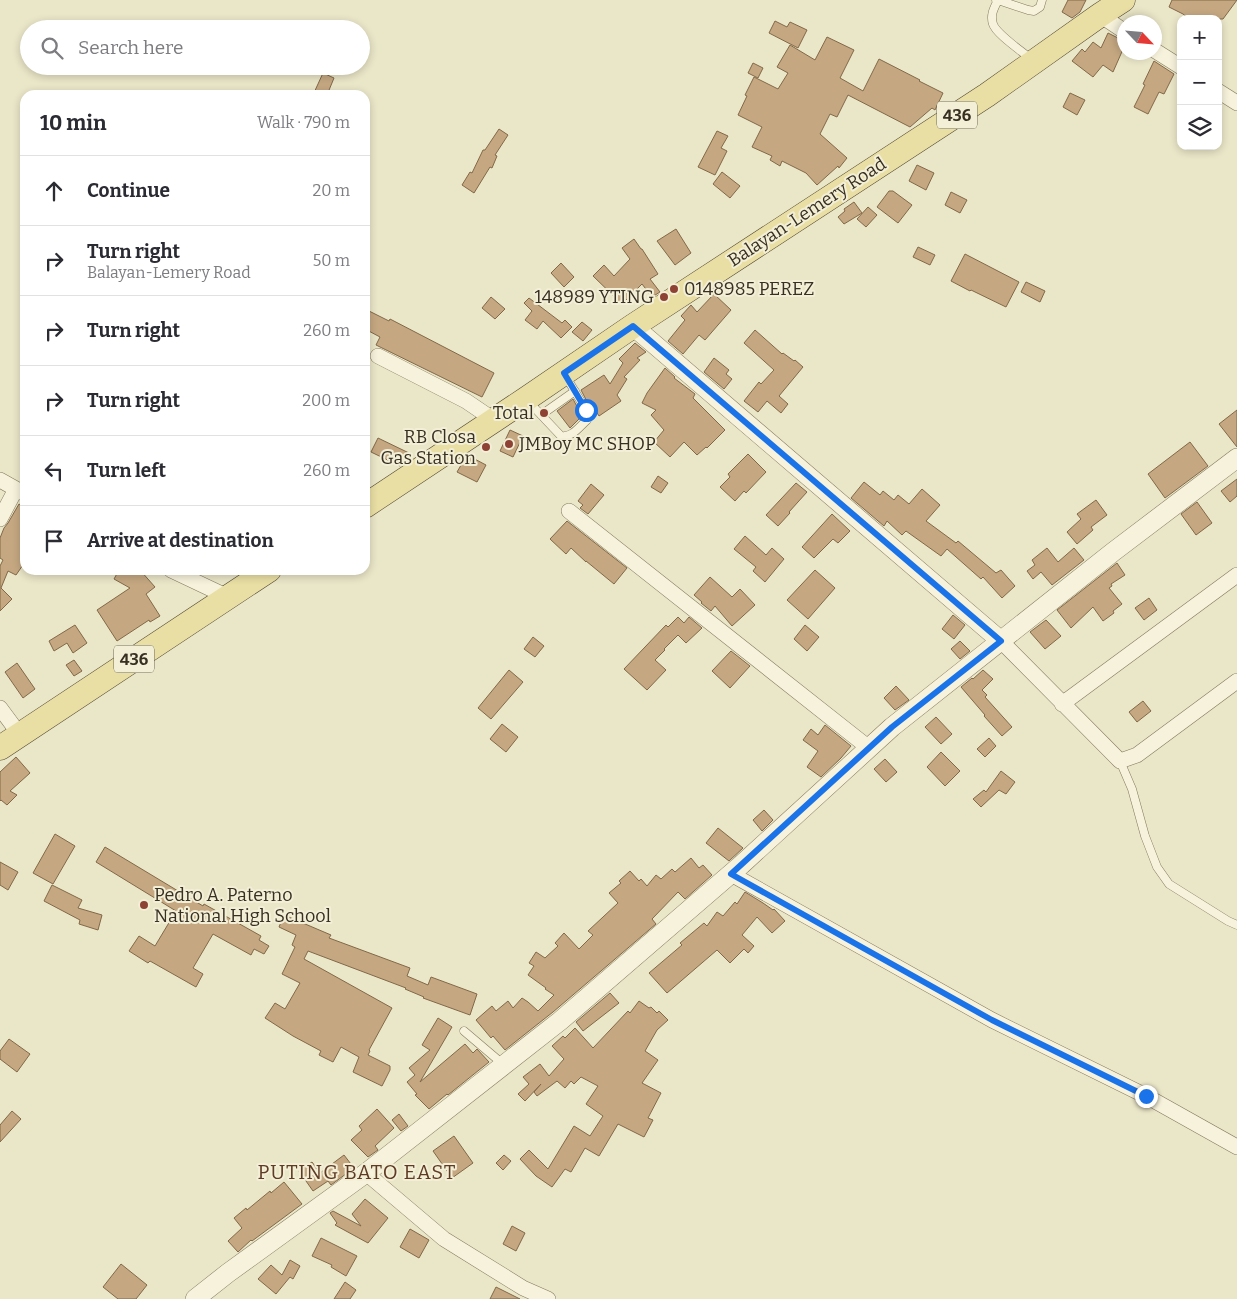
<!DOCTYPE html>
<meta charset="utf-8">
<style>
:root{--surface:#fff;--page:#f7f7f7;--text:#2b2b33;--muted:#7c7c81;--line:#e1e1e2}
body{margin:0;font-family:Bitter,serif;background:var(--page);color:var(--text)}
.controls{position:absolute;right:15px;top:15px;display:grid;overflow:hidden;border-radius:10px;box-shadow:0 2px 8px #0003}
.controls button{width:45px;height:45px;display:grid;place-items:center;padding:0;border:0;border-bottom:1px solid var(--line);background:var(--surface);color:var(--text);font:25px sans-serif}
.compass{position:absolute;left:1117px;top:15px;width:45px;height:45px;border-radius:50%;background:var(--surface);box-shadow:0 2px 8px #0003;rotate:116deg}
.stop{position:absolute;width:15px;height:15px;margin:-11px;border:4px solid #1a73e8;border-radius:50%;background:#fff}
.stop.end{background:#1a73e8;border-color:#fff;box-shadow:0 1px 5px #0008}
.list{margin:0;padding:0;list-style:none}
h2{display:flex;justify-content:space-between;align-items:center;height:65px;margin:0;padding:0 20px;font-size:21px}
h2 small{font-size:16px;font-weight:400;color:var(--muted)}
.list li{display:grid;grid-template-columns:32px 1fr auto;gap:15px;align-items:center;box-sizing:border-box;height:70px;padding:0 20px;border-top:1px solid var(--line)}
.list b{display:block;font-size:19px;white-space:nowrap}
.list p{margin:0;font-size:16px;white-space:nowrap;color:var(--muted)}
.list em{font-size:16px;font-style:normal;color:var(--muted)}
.icon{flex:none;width:28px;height:28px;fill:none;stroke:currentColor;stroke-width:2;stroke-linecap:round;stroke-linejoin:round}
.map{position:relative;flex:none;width:1237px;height:1299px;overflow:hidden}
.search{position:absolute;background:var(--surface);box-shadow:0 2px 8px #0003;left:20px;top:20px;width:350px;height:55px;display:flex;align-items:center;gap:12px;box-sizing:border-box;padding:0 18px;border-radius:28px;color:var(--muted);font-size:19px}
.panel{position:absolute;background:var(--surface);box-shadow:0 2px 8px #0003;left:20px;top:90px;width:350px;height:485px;border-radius:15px}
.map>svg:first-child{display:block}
</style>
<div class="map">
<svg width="1237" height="1299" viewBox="0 0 1237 1299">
<rect width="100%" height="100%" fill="#eae6c8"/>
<!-- building -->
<path fill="#c5a882" stroke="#826847" d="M1068 0H1086L1080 12 1072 18 1062 12Z
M1172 0H1237L1223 19H1189L1183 14 1169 7Z
M775 21 787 27 790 22 807 30 798 48 769 33Z
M1108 33 1124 41V47L1113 72 1103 65 1093 77 1072 61 1082 49 1085 52 1093 42 1101 48Z
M827 37 854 50 840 78 863 91 879 59 920 80 919 81 943 93 935 110 932 108 910 127 848 95 837 117 830 114 820 134 847 158 839 168 838 166 817 185 806 173 782 161 780 166 770 160 772 156 752 147 762 127 738 115 747 96 745 95 754 77 778 89 788 73 777 67 790 45 815 60Z
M1154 61 1174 74 1164 94 1159 92 1148 114 1134 107 1145 85 1143 84Z
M753 63 763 68 758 78 748 73Z
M323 73 334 78 327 95H313Z
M1070 93 1085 100 1077 115 1063 107Z
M499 129 508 135 495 155 497 156 492 168 490 167 474 193 462 185 470 172 472 173 483 150H485Z
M717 131 728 136 721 148 727 151 715 175 698 167Z
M917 165 934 173 926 190 909 181Z
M722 172 740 186 730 198 713 184Z
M889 191H893L912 205 898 223 877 207Z
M951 192 967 200 960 213 945 205Z
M854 202 862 213 844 224 838 217 845 211 844 209Z
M868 207 877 215 866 227 857 219Z
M676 229 691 253 675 265 657 241Z
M634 239 641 249H642L658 274 650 279 660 292 652 297 642 284 622 304 593 276 604 265 614 276 630 259 622 248Z
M918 247 935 255 930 265 913 257Z
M965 254 1019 282 1006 307 971 290 970 291 951 281Z
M561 263 574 277 564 287 551 273Z
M1026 282 1045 291 1040 302 1021 292Z
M714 294 731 310 705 340 699 335 683 354 668 341 685 320 681 316 691 305 697 312Z
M491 297 505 309 495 319 482 308Z
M529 298 562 323 565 320 572 327 561 338 543 321 537 329 525 320 532 311 524 303Z
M365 309 389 321 390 319 494 373 482 397 376 345 380 337 365 329Z
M582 322 592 330 583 341 572 332Z
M755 330 782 354 783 353 794 361 795 360 803 367 779 396 788 404 781 413 767 401 758 412 744 401 759 382 761 384 774 370 744 343Z
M635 343 646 352 637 358 640 360 624 377 627 379 617 395 621 401 599 416 596 411 593 413 581 390 604 375 610 384 623 363 619 359Z
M714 358 729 370 726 374 732 379 724 389 704 372Z
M665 368 675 377 674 378 695 394 693 398 725 430 707 448 706 447 697 455 684 442 670 457 654 442 664 430 651 415 656 410 642 403 647 393Z
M573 399 582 416 570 428 557 411Z
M1237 410V447L1219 424Z
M510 430 523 436 513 457 500 451Z
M378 438 409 453 404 463 400 466 371 452Z
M1190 442 1208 466 1165 498 1148 474Z
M748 454 766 472 746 493 744 491 735 501 720 487 730 477 728 474Z
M467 455 486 465 477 482 457 472Z
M658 476 668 483 661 493 651 487Z
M1237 479V496L1230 502 1221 491Z
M864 482 880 495 883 491 894 500 898 495 909 504 922 489 940 505 926 521 956 543 958 541 996 573 1001 570 1015 586 1002 598 983 577 981 579 947 549 941 556 906 531 902 535 887 521 884 526 851 498Z
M796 483 807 492 789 512 790 513 778 526 766 515Z
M591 484 604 495 588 514 580 508 583 505 578 501Z
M1096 500 1107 515 1091 527 1093 530 1077 544 1067 532 1081 519 1077 514Z
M1197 502 1212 523 1196 535 1181 514Z
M19 504 25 508V562L16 575 8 571 1 588 12 599 0 611V566L3 560 0 558V538L4 528 8 523Z
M832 514 850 531 838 543 833 539 814 558 802 547Z
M567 521 627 568 614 584 586 561V562L571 548 566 554 550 539Z
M745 536 766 555 772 548 784 559 765 582 753 571 756 567 734 549Z
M1047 548 1058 562 1074 548 1084 560 1052 585 1041 572 1033 579 1027 571 1035 565 1032 560Z
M1117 563 1125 575 1111 584 1112 586 1109 588 1122 604 1113 611 1114 613 1103 621 1093 607 1071 628 1057 610Z
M119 570H140L155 587 146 594 160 616 150 622 149 620 117 641 97 610 130 588 114 579Z
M815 570 835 588 808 619 787 600Z
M710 577 732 597 740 589 755 605 732 626 715 606 711 611 701 603 702 602 694 595Z
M1149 598 1157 610 1144 620 1135 608Z
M953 615 965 625 954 639 942 629Z
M678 617 684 623 689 617 702 628 686 643 678 635 664 649 665 650 655 660 666 670 647 690 624 669 666 625 668 627Z
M1046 620 1061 636 1045 649 1030 632Z
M75 625 87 643 73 653 67 643 54 651 49 641Z
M805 625 819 637 807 651 794 639Z
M533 637 544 646 535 657 524 649Z
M960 641 970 651 960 659 951 649Z
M731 651 750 666 730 688 712 671Z
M74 660 82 671 74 676 66 665Z
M17 663 35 689 23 698 5 672Z
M509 670 523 682 491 719 478 708Z
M983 670 993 679 982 690 987 695 985 697 1012 727 1002 736 984 716 985 715 961 687 972 678 973 679Z
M896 686 909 700 895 710 884 698Z
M1143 701 1151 711 1137 722 1129 712Z
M936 717 952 734 941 744 925 727Z
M502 724 518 737 506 752 490 739Z
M825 725 851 746 841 758 821 777 807 767 818 751 803 740 811 729 818 735Z
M989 738 996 746 985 757 977 749Z
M941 752 960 771 945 786 927 767Z
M16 757 30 773 10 791 17 795 7 805 1 800 0 801V772Z
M885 759 897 772 886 782 874 769Z
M1001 771 1015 782 1006 794 999 790 981 807 973 799 984 790 986 792Z
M764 810 773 820 762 831 753 820Z
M718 828 743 848 729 861 706 843Z
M55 834 75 846 53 884 33 873Z
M105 847 203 906 204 904 261 936 259 940 269 946 264 954 254 949 251 955 213 934 193 968 203 974 196 987 150 961 148 963 129 951 139 936 155 946 176 911 96 862Z
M691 858 699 868 703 865 712 875 685 899 678 892 652 919 656 924 553 1012 505 1050 493 1036 491 1038 476 1020 492 1006 496 1011 508 1001 513 1008 522 998 528 1002 538 1011 554 995 545 989 546 988 528 975 534 966 529 963 536 952 545 958 558 946 555 943 564 933 579 949 593 935 588 931 618 903 609 893 621 883 619 881 630 871 639 881 641 879 647 886 656 875 661 879 672 869 675 872Z
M0 862 18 872 8 890 0 885Z
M52 885 82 900 78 908 102 915 98 930 79 924 80 920 44 901Z
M745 892 763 903 773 910 774 909 785 921 772 933 757 917 742 935 754 946 748 953 744 949 730 963 717 950 667 993 649 973 682 945 680 943 704 923 707 926 717 912 723 916 735 902 737 904Z
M284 915 331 935 329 938 410 968 407 976 428 985 431 977 477 994 470 1015 423 998 424 997 405 989 406 988 308 951 304 959 392 1008 369 1050 370 1051 368 1055 390 1066V1070L382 1086 353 1072 359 1057 341 1047 333 1062 319 1055 321 1051 293 1036 265 1018 275 1003 285 1009 300 983 282 974 295 947 292 945 296 935 279 927Z
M610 993 619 1003 583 1031 576 1022Z
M639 1001 649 1008 651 1007 657 1013 659 1011 668 1020 657 1030 645 1051 658 1060 642 1083 661 1093 648 1118 653 1120 644 1137 618 1124 599 1156 585 1148 571 1172 565 1169 552 1187 536 1176 520 1159 529 1150 548 1169 574 1126 590 1136 603 1116 586 1104 598 1086 581 1077 574 1084 571 1081 565 1088 557 1081 537 1096 534 1092 541 1084 525 1101 518 1094 529 1084 523 1077 540 1064 549 1076 564 1059 552 1046 563 1036 565 1038 575 1028 593 1048 628 1011 630 1013Z
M438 1018 452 1027 420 1082 465 1044 473 1053 477 1049 489 1062 448 1095 447 1094 429 1109 415 1095 417 1094 407 1082 415 1075 409 1068 430 1050 422 1045Z
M9 1039 30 1054 17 1072 0 1059V1051Z
M377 1109 394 1128 375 1146 378 1150 368 1157 351 1140 362 1130 359 1126Z
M12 1111 21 1119 0 1142V1125Z
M399 1114 408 1126 401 1131 392 1120Z
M454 1136 473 1163 452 1178 433 1151Z
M344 1155 354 1168 331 1185 328 1181 313 1191 299 1171 312 1162 320 1173Z
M504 1155 511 1161 503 1170 496 1163Z
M284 1182 302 1204 252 1241 251 1240 238 1252 228 1241 242 1228 234 1218 246 1208 247 1210 270 1191 271 1193Z
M365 1199 388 1218 368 1243 335 1225 337 1223 330 1213 333 1211 361 1226 352 1214Z
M512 1226 525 1233 516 1251 503 1244Z
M410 1229 429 1240 419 1258 400 1247Z
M321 1238 357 1256 346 1276 331 1267 332 1265 312 1256Z
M290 1260 300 1266 293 1279 290 1277 276 1294 258 1279 271 1265 282 1275Z
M121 1264 147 1285 136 1299H118L103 1287Z
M345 1282 356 1290 350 1299H334Z
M496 1287 520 1299H490Z"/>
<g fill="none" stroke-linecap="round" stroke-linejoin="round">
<defs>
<path id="service" d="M996 0H998C994 8 990 15 993 24 996 34 1023 52 1032 60
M998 0 1028 10 1034 11 1040 7 1042 0
M528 401 561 436C572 438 580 426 587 420L588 416 586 410 565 375
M541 415 575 391
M1120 761 1132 789 1145 836 1157 867 1169 884 1228 921 1237 925
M464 1031 504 1065"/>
<path id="minor" d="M1100 15 1124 31
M1154 50 1181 67
M1218 91 1237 103
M378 356 466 401 494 420
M0 480 25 494
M569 511 869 748
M0 519 16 489
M171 570 228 597
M1001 641 1120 761 1137 755 1237 681
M1062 704 1237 575
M0 708 20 735
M731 874 992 1020 1146 1096 1237 1147
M366 1173 444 1239 523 1288 548 1299"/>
<path id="tertiary" d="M633 326 1001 641
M195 1299 228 1273 366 1173 560 1021 741 865 892 727 1113 552 1237 458"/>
<path id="primary" d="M365 506 526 399 633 326 987 95 1100 15 1123 0
M0 748 269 570"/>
</defs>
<!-- service casing -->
<use href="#service" stroke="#85795f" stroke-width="9"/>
<!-- minor casing -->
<use href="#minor" stroke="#85795f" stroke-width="16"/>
<!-- tertiary casing -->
<use href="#tertiary" stroke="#85795f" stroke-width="20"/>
<!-- primary casing -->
<use href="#primary" stroke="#534732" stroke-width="25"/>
<!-- service -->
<use href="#service" stroke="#f6f2db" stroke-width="8"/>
<!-- minor -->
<use href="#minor" stroke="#f6f2db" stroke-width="15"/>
<!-- tertiary -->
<use href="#tertiary" stroke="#f6f2db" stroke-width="19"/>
<!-- primary -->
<use href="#primary" stroke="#e9dfa4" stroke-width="24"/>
</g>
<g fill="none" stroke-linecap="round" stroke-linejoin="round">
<!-- route -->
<path stroke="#1a73e8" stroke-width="6" d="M586 410 564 373 633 326 1001 641 892 727 731 874 992 1020 1146 1096"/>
</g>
<!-- markers -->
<g fill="#8e4234" stroke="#f3efd7" stroke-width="2">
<circle cx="674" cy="289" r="5"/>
<circle cx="664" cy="297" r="5"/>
<circle cx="544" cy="413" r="5"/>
<circle cx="509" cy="444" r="5"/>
<circle cx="486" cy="447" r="5"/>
<circle cx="144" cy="905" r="5"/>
</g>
<g text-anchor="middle" stroke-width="4" stroke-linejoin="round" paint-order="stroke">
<!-- shield labels -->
<g fill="#f3efd7" stroke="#6f6958" stroke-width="1">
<rect x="937" y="101.5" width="40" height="27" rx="4"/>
<rect x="114" y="645.5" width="40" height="27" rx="4"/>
</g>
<g font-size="16" font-weight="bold" fill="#372f21">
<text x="957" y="121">436</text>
<text x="134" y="665">436</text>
</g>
<!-- street labels -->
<g font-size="18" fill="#372f21" stroke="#f3efd7">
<text transform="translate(807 212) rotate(-33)" y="6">Balayan-Lemery Road</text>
</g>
<!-- poi labels -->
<g font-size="18" fill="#372f21" stroke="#f3efd7" text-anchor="start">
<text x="684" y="295">0148985 PEREZ</text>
<text x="654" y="303" text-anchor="end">148989 YTING</text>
<text x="534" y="419" text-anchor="end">Total</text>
<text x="476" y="443" text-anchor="end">RB Closa<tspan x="476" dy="21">Gas Station</tspan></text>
<text x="519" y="450">JMBoy MC SHOP</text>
<text x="154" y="901">Pedro A. Paterno<tspan x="154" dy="21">National High School</tspan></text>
</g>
<!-- quarter labels -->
<g font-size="20" letter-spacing="1" fill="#5f3a24" stroke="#f3efd7">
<text x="357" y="1179">PUTING BATO EAST</text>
</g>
</g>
</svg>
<div class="controls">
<button>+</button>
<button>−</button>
<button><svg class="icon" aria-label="layers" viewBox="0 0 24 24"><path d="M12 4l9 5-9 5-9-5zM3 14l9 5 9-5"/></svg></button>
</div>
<svg class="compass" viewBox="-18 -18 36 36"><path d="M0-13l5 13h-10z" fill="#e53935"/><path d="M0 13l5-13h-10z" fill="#7c7c81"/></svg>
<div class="stop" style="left:586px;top:410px"></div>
<div class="stop end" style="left:1146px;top:1096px"></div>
<div class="search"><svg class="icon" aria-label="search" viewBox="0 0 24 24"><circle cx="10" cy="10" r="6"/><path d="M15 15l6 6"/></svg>Search here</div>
<section class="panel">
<h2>10 min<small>Walk · 790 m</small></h2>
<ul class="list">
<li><svg class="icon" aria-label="ahead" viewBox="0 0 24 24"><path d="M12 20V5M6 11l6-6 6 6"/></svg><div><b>Continue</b></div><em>20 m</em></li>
<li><svg class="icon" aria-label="right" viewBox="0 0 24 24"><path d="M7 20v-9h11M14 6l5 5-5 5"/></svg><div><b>Turn right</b><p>Balayan-Lemery Road</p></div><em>50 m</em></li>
<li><svg class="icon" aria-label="right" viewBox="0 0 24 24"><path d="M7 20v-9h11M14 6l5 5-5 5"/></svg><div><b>Turn right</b></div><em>260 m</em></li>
<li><svg class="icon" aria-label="right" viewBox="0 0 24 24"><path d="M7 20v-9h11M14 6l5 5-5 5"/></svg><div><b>Turn right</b></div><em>200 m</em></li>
<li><svg class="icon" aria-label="left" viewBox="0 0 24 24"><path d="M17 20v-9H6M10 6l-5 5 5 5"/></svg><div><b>Turn left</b></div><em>260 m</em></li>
<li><svg class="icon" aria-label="arrive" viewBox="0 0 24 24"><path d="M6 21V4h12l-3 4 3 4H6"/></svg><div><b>Arrive at destination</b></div></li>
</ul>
</section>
</div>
